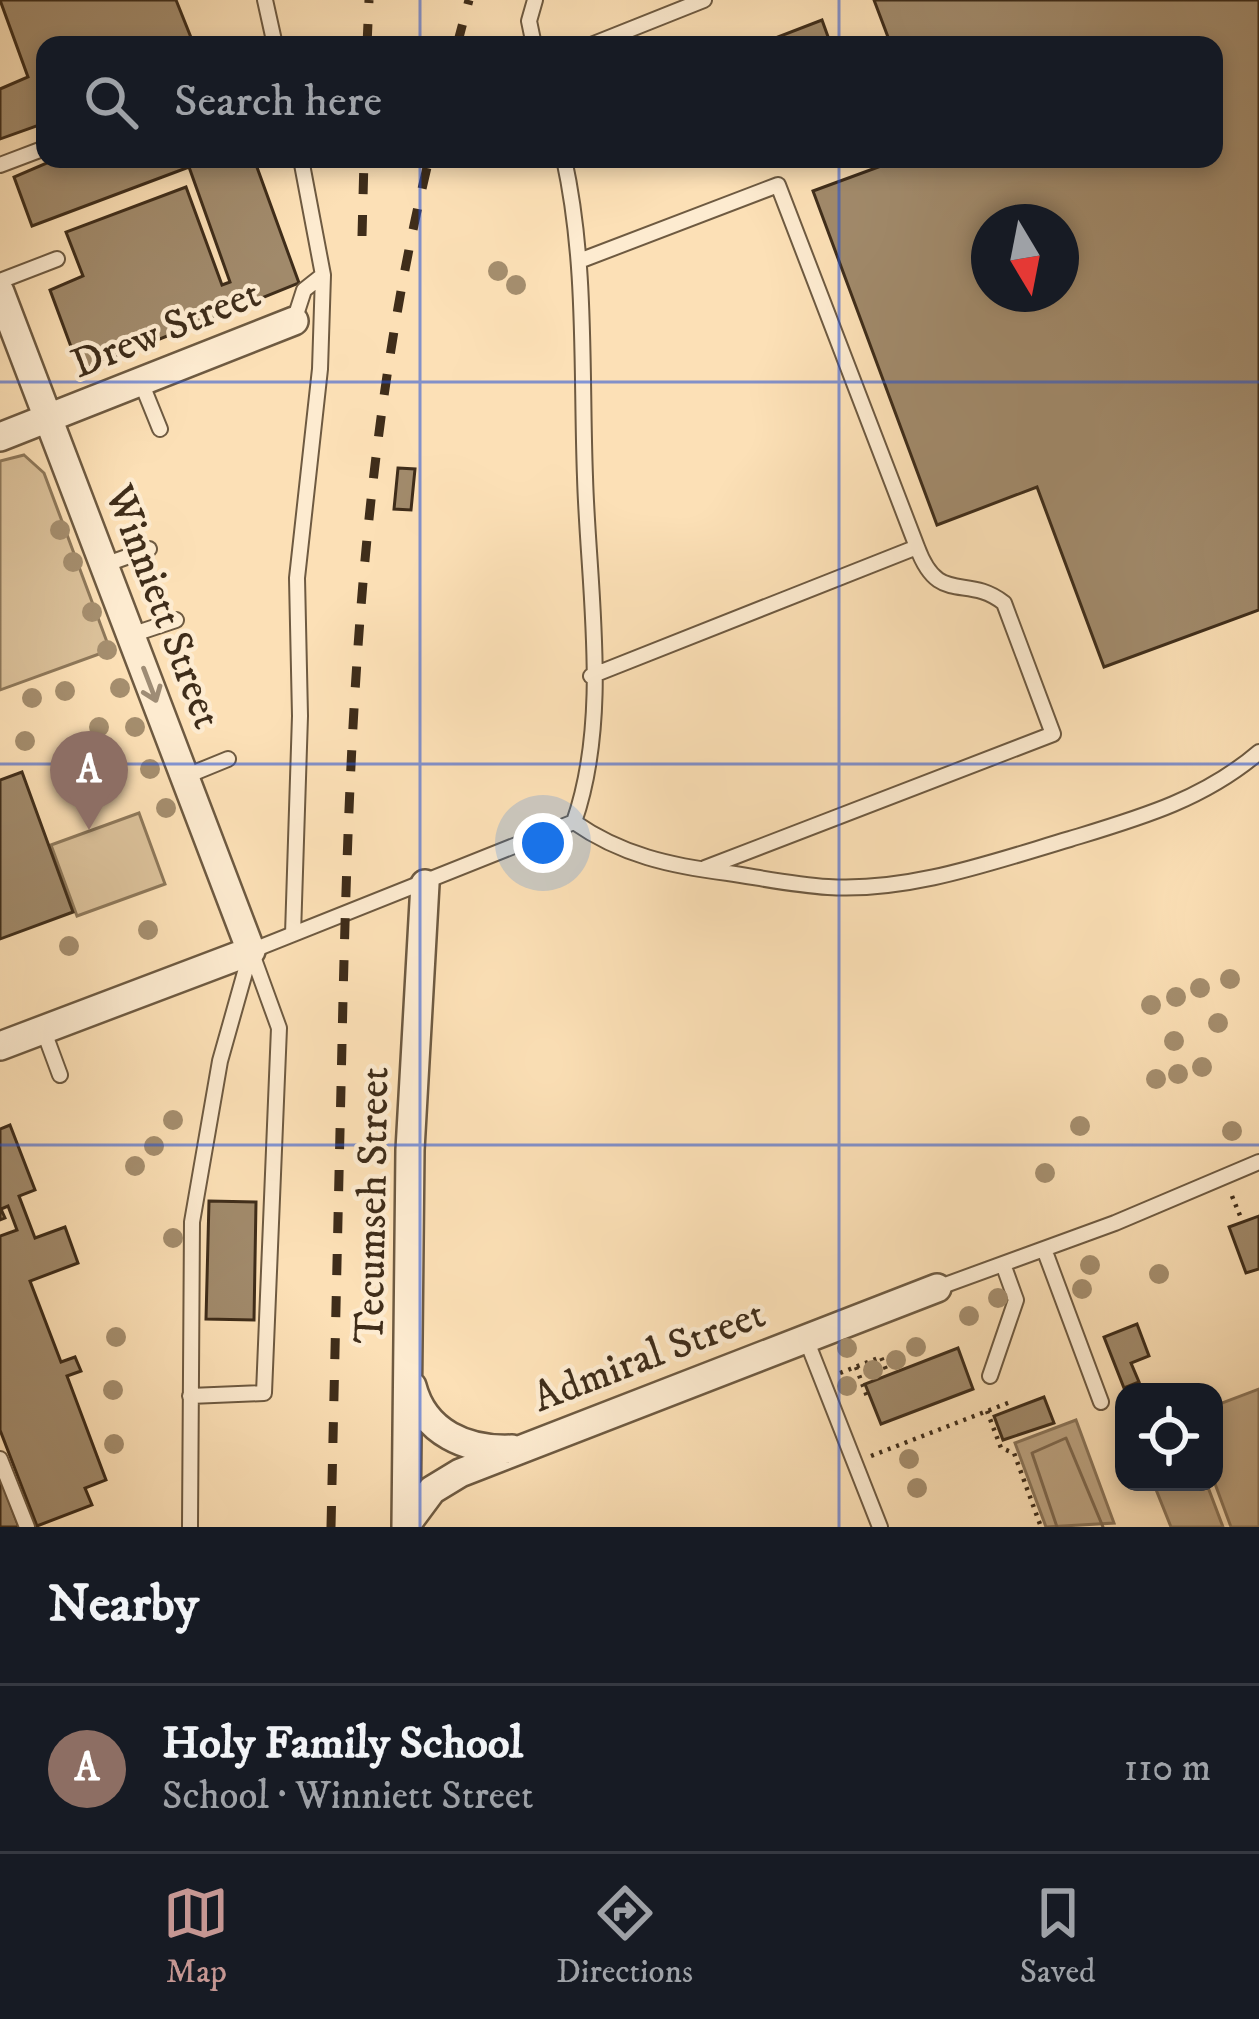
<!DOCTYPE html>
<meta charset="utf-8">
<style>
:root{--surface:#171b24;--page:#20242c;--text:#f1f3f6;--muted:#9ea1a6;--line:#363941;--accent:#c59692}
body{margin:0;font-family:"IM FELL DW Pica",serif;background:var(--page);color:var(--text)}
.controls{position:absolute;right:36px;bottom:36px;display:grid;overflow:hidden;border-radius:24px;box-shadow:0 6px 18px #0003}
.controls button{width:108px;height:108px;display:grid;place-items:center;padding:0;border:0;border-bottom:3px solid var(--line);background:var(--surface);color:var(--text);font:60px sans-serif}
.compass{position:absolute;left:971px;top:204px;width:108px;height:108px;border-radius:50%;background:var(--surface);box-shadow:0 6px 18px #0003;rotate:170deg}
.you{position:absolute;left:543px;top:843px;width:42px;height:42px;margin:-30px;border:9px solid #fff;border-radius:50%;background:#1a73e8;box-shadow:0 0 0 18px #1a73e833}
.badge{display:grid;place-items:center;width:78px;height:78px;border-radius:50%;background:var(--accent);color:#fff;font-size:39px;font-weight:700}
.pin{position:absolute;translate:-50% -99px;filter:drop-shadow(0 3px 6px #0008)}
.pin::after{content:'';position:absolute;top:63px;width:42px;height:36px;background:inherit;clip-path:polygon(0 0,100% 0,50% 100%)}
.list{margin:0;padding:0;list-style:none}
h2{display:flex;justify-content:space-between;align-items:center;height:156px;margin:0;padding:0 48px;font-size:51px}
h2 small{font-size:39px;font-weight:400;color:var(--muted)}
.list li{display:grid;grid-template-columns:78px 1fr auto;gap:36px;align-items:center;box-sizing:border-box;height:168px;padding:0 48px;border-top:3px solid var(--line)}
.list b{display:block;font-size:45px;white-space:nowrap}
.list p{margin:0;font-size:39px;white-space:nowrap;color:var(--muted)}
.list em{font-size:39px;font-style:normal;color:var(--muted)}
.icon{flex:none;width:66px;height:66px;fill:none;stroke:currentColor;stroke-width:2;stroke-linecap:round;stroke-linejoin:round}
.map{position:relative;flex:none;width:1259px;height:1527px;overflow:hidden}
.search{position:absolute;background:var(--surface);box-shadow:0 6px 18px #0003;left:36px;right:36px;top:36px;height:132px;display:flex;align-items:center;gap:30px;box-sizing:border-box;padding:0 42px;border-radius:24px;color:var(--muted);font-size:45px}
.sheet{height:324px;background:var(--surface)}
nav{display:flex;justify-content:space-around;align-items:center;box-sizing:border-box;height:168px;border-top:3px solid var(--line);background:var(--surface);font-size:33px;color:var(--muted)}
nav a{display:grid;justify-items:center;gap:6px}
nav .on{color:var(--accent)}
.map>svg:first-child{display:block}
</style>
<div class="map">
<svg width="1259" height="1527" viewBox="0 0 1259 1527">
<rect width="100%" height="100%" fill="#fce0b6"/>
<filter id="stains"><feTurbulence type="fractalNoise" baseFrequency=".00167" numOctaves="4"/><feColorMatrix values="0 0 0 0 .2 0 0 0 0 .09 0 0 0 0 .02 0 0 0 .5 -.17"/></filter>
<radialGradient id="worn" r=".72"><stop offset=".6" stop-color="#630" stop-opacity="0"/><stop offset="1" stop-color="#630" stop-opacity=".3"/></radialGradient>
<!-- green -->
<path fill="#dcc29b" stroke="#8e785a" stroke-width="3" d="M24 455 44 473 110 650 0 690V461Z
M139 813 165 884 77 916 51 845Z"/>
<!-- water -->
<path fill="#bca381" stroke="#8a7458" stroke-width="3" d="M1259 1389V1527H1231L1214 1481V1406Z
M1076 1420 1114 1523 1046 1527 1015 1443Z
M1153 1482H1206L1223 1527H1171Z"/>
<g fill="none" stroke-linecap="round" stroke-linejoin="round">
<!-- shore -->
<path stroke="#7e684e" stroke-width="3" d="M1057 1527 1032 1453 1066 1438 1103 1527"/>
</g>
<!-- building -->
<path fill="#a18a6b" stroke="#3f2d1a" stroke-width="3" fill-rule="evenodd" d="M0 0H176L194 45H45V123L0 139V89L28 77Z
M874 0H1259V610L1104 667 1037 487 937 525 813 191 900 159H1214V45H891ZM989 222H1061V294H989Z
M822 20 831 45H757Z
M56 159H254L299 283 80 371 50 290 83 276 66 232 186 187 222 285 230 282 189 167 32 226 14 177Z
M398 468 415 469 411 510 394 509Z
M22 772 73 912 0 939V780Z
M10 1125 35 1190 19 1196 35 1238 65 1227 78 1263 30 1281 61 1362 75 1357 81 1371 67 1376 106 1480 85 1488 92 1505 37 1526 0 1430V1236L17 1230 8 1206 1 1209 5 1218 0 1220V1129Z
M209 1201 256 1202 254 1320 206 1319Z
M1259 1216V1269L1246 1273 1229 1227Z
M1137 1324 1149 1356 1131 1363 1139 1382 1124 1388 1104 1337Z
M958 1348 973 1389 881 1424 865 1384Z
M1044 1397 1054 1423 1003 1440 994 1416Z
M0 1477 19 1527H0Z"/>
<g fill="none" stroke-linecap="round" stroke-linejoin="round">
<defs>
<path id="lane" d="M265 0 275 45
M534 45 529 21 535 0
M591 45 704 0
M0 165 45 148
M579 261 778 185 917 547 591 676
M0 281 57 259
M294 321 304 290 323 275
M141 382 160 429
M104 565 149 549
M131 635 176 620
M184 777 228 759
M574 822C621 855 671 866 728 873 761 878 795 885 828 887 910 892 992 862 1070 839 1139 818 1203 800 1259 752
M705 868 1053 734 1004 603C966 573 939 607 917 547
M293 934 300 716 297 578 320 369 323 275 301 159
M251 951 574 822C611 716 588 587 585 477 581 371 587 263 564 159
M43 1029 60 1075
M1044 1249 1101 1402
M937 1288 1115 1223 1259 1162
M806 1339 880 1527
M990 1376 1016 1300 1003 1264
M190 1396 264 1393 279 1028 251 951
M0 1459 27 1527
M190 1527 192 1222 220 1061 251 951"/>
<path id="street" d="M0 292 251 951 0 1046
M0 437 294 321
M412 1386C424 1433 467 1451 512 1449
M406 1525 432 1490 460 1473 937 1288
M406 1527 410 1150 425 884"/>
</defs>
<!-- lane casing -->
<use href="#lane" stroke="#6e5a41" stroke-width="18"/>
<!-- street casing -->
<use href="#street" stroke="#6e5a41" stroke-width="32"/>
<!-- path -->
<path stroke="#3f2d1a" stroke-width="4.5" stroke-dasharray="3 6" stroke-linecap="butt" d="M1232 1196 1241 1218
M856 1367 868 1399
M840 1373 881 1357 887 1372
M987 1411 1001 1448 1014 1453 1041 1527
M871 1456 1013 1401"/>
<!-- lane -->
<use href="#lane" stroke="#fdebd0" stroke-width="14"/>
<!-- street -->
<use href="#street" stroke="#fdebd0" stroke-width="27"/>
<!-- rail -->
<path stroke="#3f2d1a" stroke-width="9" stroke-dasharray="21 21" stroke-linecap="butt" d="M367 45 369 0
M457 45 469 0
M362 236 364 159
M331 1527C335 1351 339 1175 343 999 350 717 362 435 429 159"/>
</g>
<!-- trees -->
<g fill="#a58e6e">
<circle cx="498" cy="271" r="10"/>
<circle cx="516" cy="285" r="10"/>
<circle cx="60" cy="530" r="10"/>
<circle cx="73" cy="562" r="10"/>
<circle cx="92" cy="612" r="10"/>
<circle cx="107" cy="650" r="10"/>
<circle cx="120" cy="688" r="10"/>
<circle cx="65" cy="691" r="10"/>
<circle cx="32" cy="698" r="10"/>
<circle cx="99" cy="727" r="10"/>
<circle cx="135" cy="727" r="10"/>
<circle cx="25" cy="741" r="10"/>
<circle cx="150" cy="769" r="10"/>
<circle cx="166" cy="808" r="10"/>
<circle cx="148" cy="930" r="10"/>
<circle cx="69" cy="946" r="10"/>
<circle cx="1230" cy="979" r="10"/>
<circle cx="1200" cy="988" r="10"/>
<circle cx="1176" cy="997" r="10"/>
<circle cx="1151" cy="1005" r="10"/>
<circle cx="1218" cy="1023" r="10"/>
<circle cx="1174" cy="1041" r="10"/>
<circle cx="1202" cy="1067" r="10"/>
<circle cx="1178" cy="1074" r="10"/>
<circle cx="1156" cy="1079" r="10"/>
<circle cx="173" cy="1120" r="10"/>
<circle cx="1080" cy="1126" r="10"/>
<circle cx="1232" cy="1131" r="10"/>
<circle cx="154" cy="1146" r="10"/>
<circle cx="135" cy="1166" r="10"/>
<circle cx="1045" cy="1173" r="10"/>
<circle cx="173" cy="1238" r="10"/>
<circle cx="1090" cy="1265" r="10"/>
<circle cx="1159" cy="1274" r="10"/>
<circle cx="1082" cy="1289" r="10"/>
<circle cx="998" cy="1298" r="10"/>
<circle cx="969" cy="1316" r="10"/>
<circle cx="116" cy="1337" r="10"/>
<circle cx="916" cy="1347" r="10"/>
<circle cx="847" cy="1348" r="10"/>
<circle cx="896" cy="1360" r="10"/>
<circle cx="873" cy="1370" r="10"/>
<circle cx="847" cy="1386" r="10"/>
<circle cx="113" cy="1390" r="10"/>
<circle cx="114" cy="1444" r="10"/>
<circle cx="909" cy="1459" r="10"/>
<circle cx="917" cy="1488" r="10"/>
</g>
<!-- one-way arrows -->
<defs><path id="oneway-shaft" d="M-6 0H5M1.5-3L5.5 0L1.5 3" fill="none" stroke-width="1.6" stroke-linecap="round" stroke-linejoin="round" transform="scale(3)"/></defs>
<use stroke="#9e8c75" href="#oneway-shaft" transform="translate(150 685) rotate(69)"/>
<!-- grid -->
<path fill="none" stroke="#1d4ed8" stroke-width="3" stroke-opacity="0.55" d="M420 0V45M839 0V45M420 159V1527M839 159V1527M0 382H1259M0 764H1259M0 1145H1259"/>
<g text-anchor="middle" stroke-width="9" stroke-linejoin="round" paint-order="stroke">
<!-- street labels -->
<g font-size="42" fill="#3f2d1a" stroke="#fdebd0">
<text transform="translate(165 327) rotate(-22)" y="15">Drew Street</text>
<text transform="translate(165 606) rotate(69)" y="15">Winniett Street</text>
<text transform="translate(370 1205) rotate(-89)" y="15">Tecumseh Street</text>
<text transform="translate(648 1354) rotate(-21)" y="15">Admiral Street</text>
</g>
</g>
<rect width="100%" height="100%" filter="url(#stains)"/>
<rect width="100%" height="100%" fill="url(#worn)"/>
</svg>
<div class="controls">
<button><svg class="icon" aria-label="locate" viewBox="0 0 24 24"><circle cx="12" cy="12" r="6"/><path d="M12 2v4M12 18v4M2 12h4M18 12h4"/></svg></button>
</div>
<svg class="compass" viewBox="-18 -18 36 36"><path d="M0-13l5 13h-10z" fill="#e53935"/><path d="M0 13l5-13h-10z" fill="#9ea1a6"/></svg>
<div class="you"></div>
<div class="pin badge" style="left:89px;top:830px;background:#8d6e63">A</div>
<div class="search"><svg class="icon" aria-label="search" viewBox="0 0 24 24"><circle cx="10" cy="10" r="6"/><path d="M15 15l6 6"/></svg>Search here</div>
</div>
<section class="sheet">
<h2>Nearby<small></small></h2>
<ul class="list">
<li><span class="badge" style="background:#8d6e63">A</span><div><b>Holy Family School</b><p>School · Winniett Street</p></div><em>110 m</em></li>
</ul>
</section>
<nav>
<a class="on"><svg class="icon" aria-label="map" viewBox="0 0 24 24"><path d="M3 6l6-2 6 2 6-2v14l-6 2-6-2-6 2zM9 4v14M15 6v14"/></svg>Map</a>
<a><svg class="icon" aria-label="directions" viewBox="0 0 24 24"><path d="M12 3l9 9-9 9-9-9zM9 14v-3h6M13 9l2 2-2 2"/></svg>Directions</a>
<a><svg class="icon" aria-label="saved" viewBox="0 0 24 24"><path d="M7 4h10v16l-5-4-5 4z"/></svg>Saved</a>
</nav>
